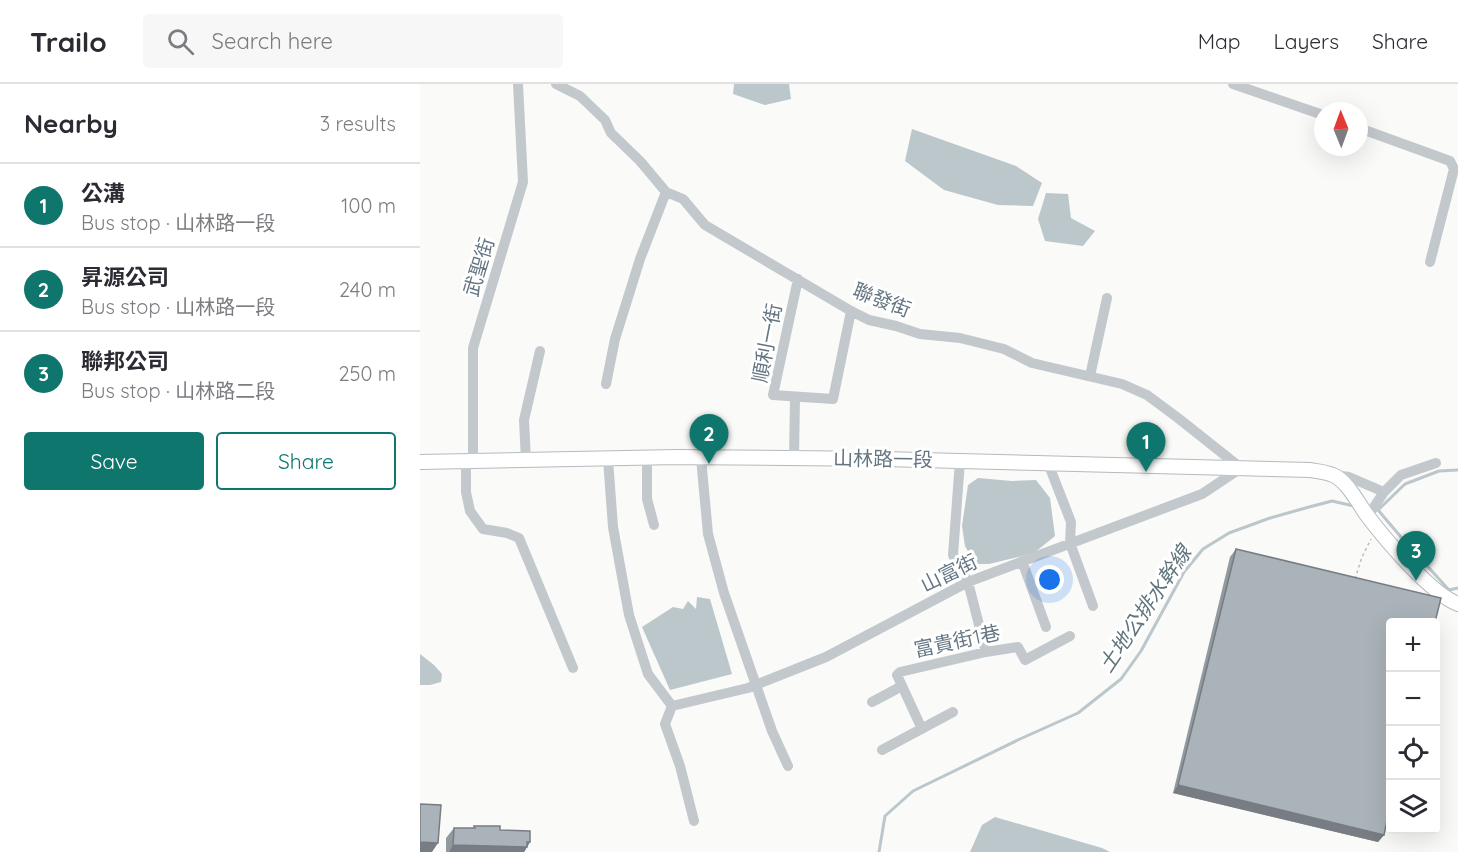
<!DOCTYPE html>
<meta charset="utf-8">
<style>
:root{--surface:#fff;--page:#f7f7f7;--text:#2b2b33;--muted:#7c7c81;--line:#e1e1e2;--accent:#0f766e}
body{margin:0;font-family:Quicksand,"Noto Sans TC",sans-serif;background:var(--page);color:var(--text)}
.controls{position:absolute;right:18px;bottom:18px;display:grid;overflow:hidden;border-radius:6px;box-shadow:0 6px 24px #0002}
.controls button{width:54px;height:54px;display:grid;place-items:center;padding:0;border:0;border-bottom:2px solid var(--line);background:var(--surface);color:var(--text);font:30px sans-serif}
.compass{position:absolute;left:894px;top:18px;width:54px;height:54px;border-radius:50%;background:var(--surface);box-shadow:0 6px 24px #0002;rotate:359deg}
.you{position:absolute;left:630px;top:496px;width:21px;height:21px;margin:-15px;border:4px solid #fff;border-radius:50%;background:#1a73e8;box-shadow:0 0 0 9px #1a73e833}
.badge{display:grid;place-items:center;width:39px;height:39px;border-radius:50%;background:var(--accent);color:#fff;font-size:20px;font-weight:700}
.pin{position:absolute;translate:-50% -50px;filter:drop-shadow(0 2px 3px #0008)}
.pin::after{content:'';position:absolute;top:32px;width:21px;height:18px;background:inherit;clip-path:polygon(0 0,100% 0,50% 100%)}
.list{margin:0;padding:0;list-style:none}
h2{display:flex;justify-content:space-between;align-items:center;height:78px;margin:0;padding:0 24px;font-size:26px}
h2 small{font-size:20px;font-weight:400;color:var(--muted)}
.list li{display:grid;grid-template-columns:39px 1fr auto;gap:18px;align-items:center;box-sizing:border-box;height:84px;padding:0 24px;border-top:2px solid var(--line)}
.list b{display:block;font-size:22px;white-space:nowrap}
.list p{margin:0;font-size:20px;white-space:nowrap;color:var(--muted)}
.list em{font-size:20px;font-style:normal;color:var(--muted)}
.actions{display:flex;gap:12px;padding:18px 24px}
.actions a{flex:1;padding:14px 0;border:2px solid var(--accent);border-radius:6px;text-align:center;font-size:21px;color:var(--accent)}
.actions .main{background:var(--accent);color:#fff}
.icon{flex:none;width:33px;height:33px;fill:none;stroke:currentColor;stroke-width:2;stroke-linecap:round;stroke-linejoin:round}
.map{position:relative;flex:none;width:1038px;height:768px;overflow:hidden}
header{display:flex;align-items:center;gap:36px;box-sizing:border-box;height:84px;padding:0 30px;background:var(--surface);border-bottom:2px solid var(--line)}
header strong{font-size:28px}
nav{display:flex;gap:33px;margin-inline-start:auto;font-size:21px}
.search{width:420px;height:54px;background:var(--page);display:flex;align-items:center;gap:15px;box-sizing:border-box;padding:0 21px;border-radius:6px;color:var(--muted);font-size:22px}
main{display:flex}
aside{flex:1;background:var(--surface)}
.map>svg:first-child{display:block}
</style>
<header>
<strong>Trailo</strong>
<div class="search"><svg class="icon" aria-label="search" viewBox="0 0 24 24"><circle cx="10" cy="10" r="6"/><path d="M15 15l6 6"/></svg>Search here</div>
<nav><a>Map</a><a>Layers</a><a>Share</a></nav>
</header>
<main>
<aside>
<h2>Nearby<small>3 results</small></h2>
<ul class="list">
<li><span class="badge">1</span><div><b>公溝</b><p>Bus stop · 山林路一段</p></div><em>100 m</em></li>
<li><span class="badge">2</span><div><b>昇源公司</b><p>Bus stop · 山林路一段</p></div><em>240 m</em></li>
<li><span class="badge">3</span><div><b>聯邦公司</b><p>Bus stop · 山林路二段</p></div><em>250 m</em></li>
</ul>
<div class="actions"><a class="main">Save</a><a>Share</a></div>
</aside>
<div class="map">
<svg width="1038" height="768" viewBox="0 0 1038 768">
<rect width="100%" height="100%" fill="#fafaf8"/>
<!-- water -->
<path fill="#bbc7cb" d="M314 0H369L371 15 345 21 313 10Z
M492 45 596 82 622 99 613 122 578 121 524 106 485 77Z
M626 109 648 110 651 134 675 147 663 162 625 157 618 135Z
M558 394 592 397 616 396 630 414 635 452 614 469 569 480H555L545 462 542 442 548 401Z
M277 513 290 515 312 590 250 606 222 543 253 523 263 525 268 517 276 525Z
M0 570 14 581 22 590 21 598 10 601H0Z
M575 733 682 764 690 768H550L562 741Z"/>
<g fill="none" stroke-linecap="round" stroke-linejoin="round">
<!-- stream -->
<path stroke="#bbc7cb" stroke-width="3" d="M955 426H958L981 453 1029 506 1038 504
M958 426 985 400 1019 387 1038 386
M459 768 465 732 493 707 600 655 658 629 701 595 721 567 764 488 783 465 809 449 850 434 889 423 912 417 934 422"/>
<defs>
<path id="major" d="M0 378 257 373 463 375 890 386C897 387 906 388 913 391 927 397 937 417 946 430 964 454 1011 510 1038 520"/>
</defs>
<!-- major casing -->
<use href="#major" stroke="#b5babe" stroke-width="16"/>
<!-- path -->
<path stroke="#bbbfc2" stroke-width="1.5" stroke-dasharray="3 3" stroke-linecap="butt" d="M935 495 942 473 951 455"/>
<!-- minor -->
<path stroke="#c3c8cc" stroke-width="10" d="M136 0 160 12 185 36 191 49 220 77 246 108 263 115 285 141 431 227 449 236 476 242 500 250 540 254 584 265 612 279 702 300 727 311 758 334 821 384 782 410 548 498 406 573 328 604 252 622
M813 0 903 31
M939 44 1030 77 1034 85 1010 178
M378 195 353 311 413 315 431 227
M670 292 687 214
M186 300 195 255 220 175 246 108
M227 374V415L234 441
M281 374 288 450 304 509 352 647 368 682
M374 374 375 313
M188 375 193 443 209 531 228 590 252 622 245 640 260 682 274 737
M106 376 104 336 120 267
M46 377V408L50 427 63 445 87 449 99 454 153 584
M53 377V264L103 98 98 0
M540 377 533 471 548 498 566 568
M628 379 651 438 650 459 673 522
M914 391 929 393 964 408
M948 432 964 408 981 391 1016 379
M602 477 626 543
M452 618 482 602
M502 645 477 591 480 588 566 568 598 563 605 576 650 552
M462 666 533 628"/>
<!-- major -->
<use href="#major" stroke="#fff" stroke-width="14"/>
</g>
<!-- wall -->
<path fill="#929a9f" d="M816 465 964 751 958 758 753 709 810 473Z
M54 742 80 746 110 758 104 768H26V754L34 744H53Z"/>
<!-- shaded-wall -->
<path fill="#777d82" d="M758 701 964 751 958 758 753 709Z
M0 758 18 759 12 768H0Z
M110 758 104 768H29L33 761Z"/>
<!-- building -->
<path fill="#aab3b9" stroke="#777d82" stroke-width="1.5" d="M816 465 1021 514 1015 538H970V722L964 751 758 701Z
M0 720 21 721 18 759 0 758Z
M54 742H80V746L110 747V758H107V763L33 761 34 744H55Z"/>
<g text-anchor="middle" stroke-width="6" stroke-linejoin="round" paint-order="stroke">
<!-- street labels -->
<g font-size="20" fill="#657683" stroke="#fff">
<text transform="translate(59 183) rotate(-73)" y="7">武聖街</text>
<text transform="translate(462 216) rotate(21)" y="7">聯發街</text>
<text transform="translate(347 259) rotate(-79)" y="7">順利一街</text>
<text transform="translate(463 375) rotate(1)" y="7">山林路一段</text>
<text transform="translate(529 489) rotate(-26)" y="7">山富街</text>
<text transform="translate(537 557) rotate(-12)" y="7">富貴街1巷</text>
</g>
<!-- water labels -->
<g font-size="21" font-style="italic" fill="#60757c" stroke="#fff">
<text transform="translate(725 525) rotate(-56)" y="7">土地公排水幹線</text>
</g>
</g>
</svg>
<div class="controls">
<button>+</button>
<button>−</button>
<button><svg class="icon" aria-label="locate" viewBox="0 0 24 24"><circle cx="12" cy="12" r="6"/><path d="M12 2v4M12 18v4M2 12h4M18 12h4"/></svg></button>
<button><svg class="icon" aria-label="layers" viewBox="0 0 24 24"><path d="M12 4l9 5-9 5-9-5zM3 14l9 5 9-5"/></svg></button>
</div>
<svg class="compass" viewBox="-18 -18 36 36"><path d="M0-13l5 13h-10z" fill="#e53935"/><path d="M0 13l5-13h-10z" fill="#7c7c81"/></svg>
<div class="you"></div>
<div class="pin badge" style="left:726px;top:388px">1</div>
<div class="pin badge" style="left:289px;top:380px">2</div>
<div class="pin badge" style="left:996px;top:497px">3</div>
</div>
</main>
